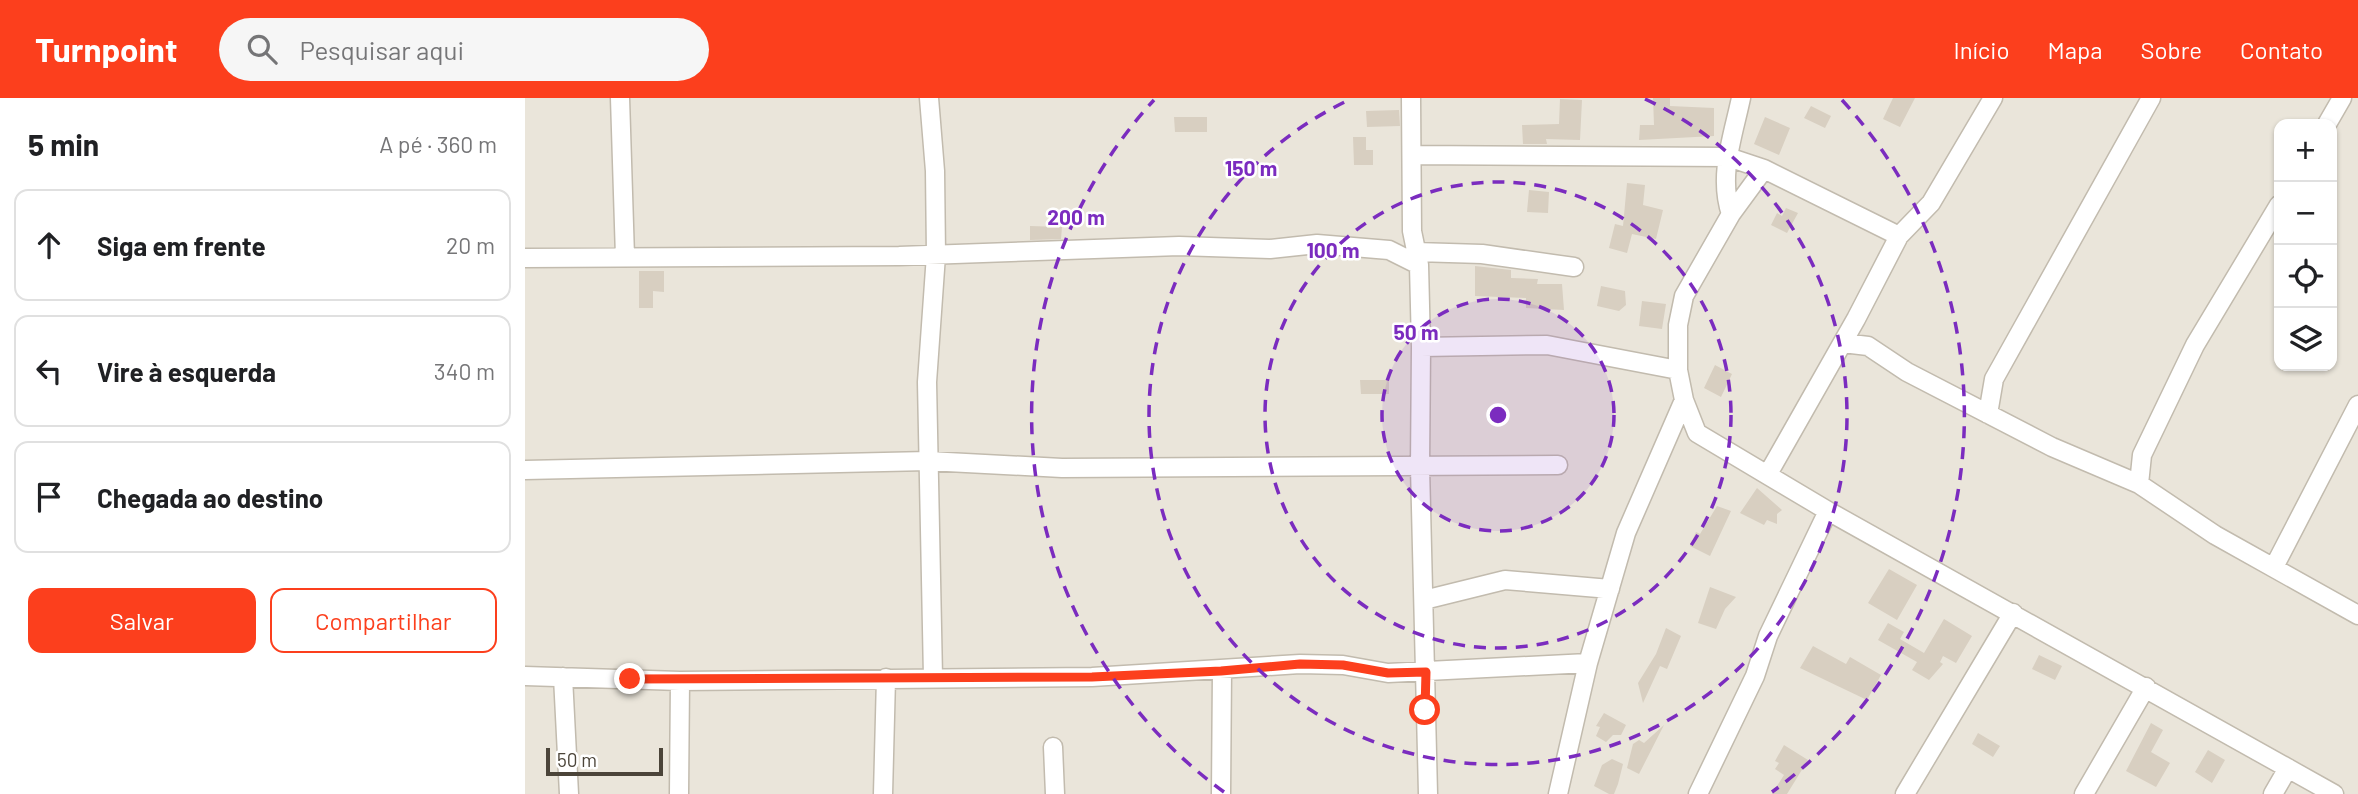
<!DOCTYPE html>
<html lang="pt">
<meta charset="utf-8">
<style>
:root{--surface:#fff;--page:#f6f6f6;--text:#202124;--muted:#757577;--line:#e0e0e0;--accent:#fc3f1d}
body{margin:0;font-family:Barlow,sans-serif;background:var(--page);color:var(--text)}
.controls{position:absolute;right:21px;top:21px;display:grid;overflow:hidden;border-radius:14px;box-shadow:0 2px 5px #0004}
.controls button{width:63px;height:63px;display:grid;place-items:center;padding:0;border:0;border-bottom:2px solid var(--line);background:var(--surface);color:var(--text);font:35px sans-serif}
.scale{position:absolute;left:21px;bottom:18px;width:117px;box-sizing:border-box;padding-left:7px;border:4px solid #4b4439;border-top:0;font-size:19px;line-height:24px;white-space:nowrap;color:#4b4439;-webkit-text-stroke:5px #fff;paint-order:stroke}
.stop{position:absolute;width:21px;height:21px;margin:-16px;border:5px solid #fc3f1d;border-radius:50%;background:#fff}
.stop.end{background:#fc3f1d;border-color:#fff;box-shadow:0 2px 7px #0008}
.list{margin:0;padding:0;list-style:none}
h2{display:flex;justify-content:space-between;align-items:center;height:91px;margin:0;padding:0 28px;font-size:30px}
h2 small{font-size:23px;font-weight:400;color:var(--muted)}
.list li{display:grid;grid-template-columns:46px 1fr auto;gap:21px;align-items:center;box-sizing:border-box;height:112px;margin:0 14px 14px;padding:0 14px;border:2px solid var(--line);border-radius:14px}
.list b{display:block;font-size:26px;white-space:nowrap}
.list em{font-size:23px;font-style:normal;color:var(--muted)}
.actions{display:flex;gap:14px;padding:21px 28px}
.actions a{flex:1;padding:16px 0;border:2px solid var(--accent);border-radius:14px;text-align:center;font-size:24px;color:var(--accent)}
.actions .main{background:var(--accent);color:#fff}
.icon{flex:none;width:38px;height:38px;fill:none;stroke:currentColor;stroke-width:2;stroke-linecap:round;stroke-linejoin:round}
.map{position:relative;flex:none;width:1833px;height:696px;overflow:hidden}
header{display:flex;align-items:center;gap:42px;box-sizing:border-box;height:98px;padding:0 35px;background:var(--accent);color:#fff}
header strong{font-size:33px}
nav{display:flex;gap:38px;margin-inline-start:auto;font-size:24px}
.search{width:490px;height:63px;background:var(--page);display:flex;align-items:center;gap:18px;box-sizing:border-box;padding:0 24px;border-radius:38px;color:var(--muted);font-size:26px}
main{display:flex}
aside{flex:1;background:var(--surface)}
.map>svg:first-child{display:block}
</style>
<header>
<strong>Turnpoint</strong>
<div class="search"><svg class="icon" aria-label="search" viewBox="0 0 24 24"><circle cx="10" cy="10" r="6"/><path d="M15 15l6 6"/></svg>Pesquisar aqui</div>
<nav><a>Início</a><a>Mapa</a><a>Sobre</a><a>Contato</a></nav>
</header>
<main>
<aside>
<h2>5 min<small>A pé · 360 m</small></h2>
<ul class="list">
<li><svg class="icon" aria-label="ahead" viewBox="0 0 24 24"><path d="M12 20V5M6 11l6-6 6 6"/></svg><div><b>Siga em frente</b></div><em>20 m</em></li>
<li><svg class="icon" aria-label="left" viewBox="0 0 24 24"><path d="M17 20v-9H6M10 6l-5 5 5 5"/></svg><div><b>Vire à esquerda</b></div><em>340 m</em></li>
<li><svg class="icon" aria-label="arrive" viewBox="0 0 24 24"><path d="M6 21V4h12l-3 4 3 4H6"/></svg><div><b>Chegada ao destino</b></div></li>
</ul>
<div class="actions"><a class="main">Salvar</a><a>Compartilhar</a></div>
</aside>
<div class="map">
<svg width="1833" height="696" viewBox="0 0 1833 696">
<rect width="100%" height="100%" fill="#f6f3ec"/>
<!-- residential -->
<path fill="#eae5da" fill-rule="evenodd" d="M0 0H1833V696H0ZM1754 26H1807V268H1754Z"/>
<!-- building -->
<path fill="#d8cfc1" d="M1128 0H1145V8L1189 10V38L1114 42 1115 27H1129Z
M1368 0H1390L1375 29 1358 21Z
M1035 1 1057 2 1055 42 1021 41 1022 46H998L997 27 1034 26Z
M1286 8 1306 18 1300 30 1279 20Z
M874 12 875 28 842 29 841 13Z
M649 19H682V34H650Z
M1240 19 1265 30 1254 57 1229 46Z
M828 39H841V52H848V67H829Z
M1102 85 1120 87 1118 107 1138 112 1131 141 1107 136 1102 155 1084 150 1090 126 1098 128Z
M1004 92 1024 94 1023 115 1002 114Z
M1261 110 1273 115 1262 135 1246 127 1252 115 1257 118Z
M505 128 537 129 536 141 505 142Z
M950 168 986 172V180L1013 181 1012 186H1037L1039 212 1001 210V200L950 198Z
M114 173H139V194L128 193V210H114Z
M1076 188 1100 193 1101 207 1094 213 1072 208Z
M1117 203 1141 206 1137 231 1114 228Z
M1190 267 1207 276 1196 299 1179 290Z
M835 282H864V296H836Z
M1232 390 1257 412 1252 416V426L1242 422 1239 427 1215 415Z
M1192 408 1206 413 1185 458 1165 448 1171 434 1175 436Z
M1364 471 1392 487 1372 522 1343 505Z
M1185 489 1211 499 1200 511 1191 531 1173 525Z
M1419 521 1447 538 1431 565 1418 558 1415 564 1418 566 1404 582 1387 572 1392 564 1353 542 1363 525 1379 534 1375 541 1399 555Z
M1141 530 1156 538 1142 571 1135 568 1118 605 1113 585 1131 556Z
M1288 548 1321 566 1325 559 1356 577 1342 602 1275 570Z
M1514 557 1537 568 1530 582 1507 571Z
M1079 615 1101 627 1096 637H1088L1081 644 1071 638 1075 629 1071 628Z
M1626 625 1638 632 1626 654 1645 665 1631 689 1601 673Z
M1139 627 1114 676 1102 670 1108 646 1114 642 1119 645Z
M1453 635 1475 648 1468 659 1447 646Z
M1259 647 1283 662 1262 696H1247L1259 677 1250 671 1254 665 1250 663Z
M1683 652 1700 662 1687 685 1670 674Z
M1087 661 1098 666 1093 686 1089 696H1084L1069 688 1077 667Z"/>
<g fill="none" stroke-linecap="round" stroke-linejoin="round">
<defs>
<path id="minor" d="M95 0 100 159
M404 0 410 73 411 157 402 284 408 579
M886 0 887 133 894 167 896 249 895 369 903 696
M1216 0C1208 38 1193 78 1206 116L1159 198 1153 227V272L1159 302 1172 335 1303 413 1809 696
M1802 26 1817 0
M887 57 1203 59 1239 71 1374 138
M1206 116 1239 71
M891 154 957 156 1049 169
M0 160 374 158 654 148 745 151 792 146 864 152 894 167
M1318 245 1343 248 1382 274 1527 349 1614 386 1690 437 1833 517
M896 249 1022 247 1153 272
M1463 316 1469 281 1626 0
M0 372 403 363 537 370 1033 367
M1243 376 1331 221 1374 138 1406 105 1468 0
M1614 386 1617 357 1670 247 1754 107
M1749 469 1833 307
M899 502 980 482 1085 491
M0 578 155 583 567 579 775 566 818 567 863 575 1063 565
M38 579 44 696
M528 649 530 696
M154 696 155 583
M358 696 361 580
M696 696 697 573
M1033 696 1063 565 1101 435 1159 302
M1173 696 1230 578 1243 538 1303 413
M1380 696 1488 515
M1559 696 1621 589
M1748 696 1763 670"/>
</defs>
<!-- minor casing -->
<use href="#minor" stroke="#c2bbae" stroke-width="21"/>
<!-- minor -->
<use href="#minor" stroke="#fff" stroke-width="18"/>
</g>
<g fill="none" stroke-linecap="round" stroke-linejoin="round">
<!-- route -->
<path stroke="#fc3f1d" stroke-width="9" d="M105 581 567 579 696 573 775 566 818 567 863 575 901 574 900 612"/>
</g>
<!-- distance rings -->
<circle cx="973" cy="317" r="116" fill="#7b2cbf" fill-opacity=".12"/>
<g fill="none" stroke="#7b2cbf" stroke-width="3.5" stroke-dasharray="12 9">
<circle cx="973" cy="317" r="116"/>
<circle cx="973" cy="317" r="233"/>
<path d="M1120 1A349 349 0 1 1 826 1"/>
<path d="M699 694A466 466 0 0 1 629 2M1317 2A466 466 0 0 1 1247 694"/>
</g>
<circle cx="973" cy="317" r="10" fill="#7b2cbf" stroke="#fff" stroke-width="3.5"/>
<g font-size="21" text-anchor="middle" font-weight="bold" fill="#7b2cbf" stroke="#fff" stroke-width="5" stroke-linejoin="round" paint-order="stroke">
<text x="726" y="78">150 m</text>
<text x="551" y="127">200 m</text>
<text x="808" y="160">100 m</text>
<text x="891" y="242">50 m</text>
</g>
</svg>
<div class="controls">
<button>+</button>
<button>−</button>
<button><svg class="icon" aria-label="locate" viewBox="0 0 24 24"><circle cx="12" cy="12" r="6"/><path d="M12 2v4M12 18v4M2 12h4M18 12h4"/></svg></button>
<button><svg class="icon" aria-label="layers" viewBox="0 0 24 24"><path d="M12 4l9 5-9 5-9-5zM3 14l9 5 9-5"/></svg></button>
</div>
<div class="scale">50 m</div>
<div class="stop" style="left:900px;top:612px"></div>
<div class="stop end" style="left:105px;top:581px"></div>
</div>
</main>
